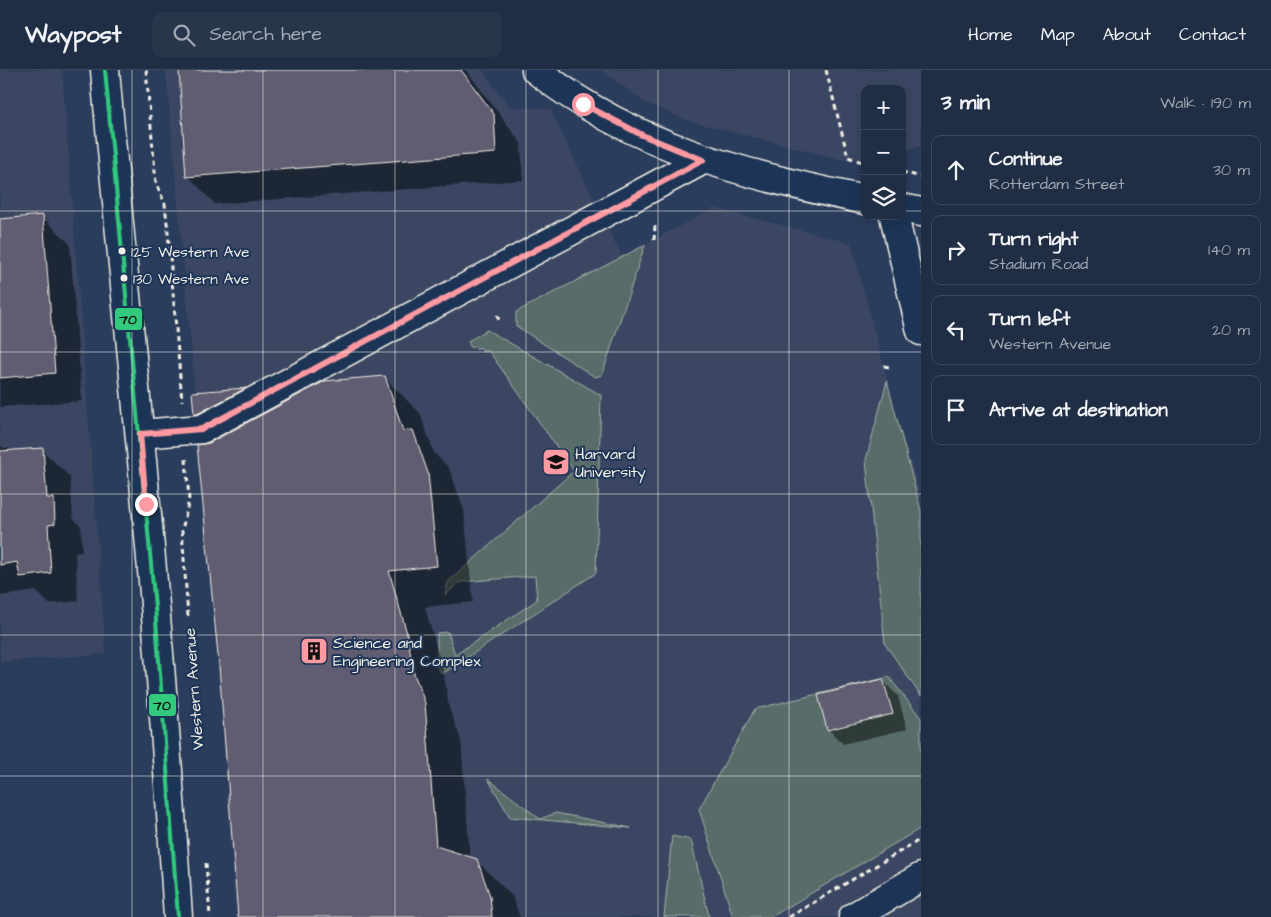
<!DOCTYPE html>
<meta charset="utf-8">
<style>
:root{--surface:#202e45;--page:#28364c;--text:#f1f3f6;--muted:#a2a8b3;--line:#3d4a5e}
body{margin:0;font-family:"Architects Daughter",sans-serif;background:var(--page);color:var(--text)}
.controls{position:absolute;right:15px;top:15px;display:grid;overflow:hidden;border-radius:10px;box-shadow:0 2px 12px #0003}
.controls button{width:45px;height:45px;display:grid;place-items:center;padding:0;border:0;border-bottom:1px solid var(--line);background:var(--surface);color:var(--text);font:25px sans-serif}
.stop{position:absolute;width:15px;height:15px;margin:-11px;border:4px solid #ff9aa2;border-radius:50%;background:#fff}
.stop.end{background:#ff9aa2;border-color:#fff;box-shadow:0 1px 5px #0008}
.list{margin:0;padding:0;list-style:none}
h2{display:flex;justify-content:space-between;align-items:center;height:65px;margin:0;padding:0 20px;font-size:21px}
h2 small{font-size:16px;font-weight:400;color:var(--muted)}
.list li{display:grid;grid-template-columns:32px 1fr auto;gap:15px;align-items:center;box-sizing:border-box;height:70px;margin:0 10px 10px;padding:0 10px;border:1px solid var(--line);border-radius:10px}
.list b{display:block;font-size:19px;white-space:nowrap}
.list p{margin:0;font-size:16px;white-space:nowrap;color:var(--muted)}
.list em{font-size:16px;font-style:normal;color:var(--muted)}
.icon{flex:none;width:28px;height:28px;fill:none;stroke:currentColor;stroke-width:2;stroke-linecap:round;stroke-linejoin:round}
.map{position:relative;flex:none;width:921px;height:847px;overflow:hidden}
header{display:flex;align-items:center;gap:30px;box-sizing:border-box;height:70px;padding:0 25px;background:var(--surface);border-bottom:1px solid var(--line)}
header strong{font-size:24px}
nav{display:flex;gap:28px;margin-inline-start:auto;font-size:18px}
.search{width:350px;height:45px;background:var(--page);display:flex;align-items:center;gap:12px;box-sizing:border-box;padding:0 18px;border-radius:10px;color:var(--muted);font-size:19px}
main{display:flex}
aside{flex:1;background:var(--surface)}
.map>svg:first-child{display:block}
</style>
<header>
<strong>Waypost</strong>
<div class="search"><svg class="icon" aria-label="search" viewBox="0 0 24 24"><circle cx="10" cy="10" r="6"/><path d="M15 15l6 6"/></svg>Search here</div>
<nav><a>Home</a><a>Map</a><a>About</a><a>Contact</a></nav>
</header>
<main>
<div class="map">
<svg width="921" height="847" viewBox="0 0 921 847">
<rect width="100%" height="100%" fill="#2b3d5c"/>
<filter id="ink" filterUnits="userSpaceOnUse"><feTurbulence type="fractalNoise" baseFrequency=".02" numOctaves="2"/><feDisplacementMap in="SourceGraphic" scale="10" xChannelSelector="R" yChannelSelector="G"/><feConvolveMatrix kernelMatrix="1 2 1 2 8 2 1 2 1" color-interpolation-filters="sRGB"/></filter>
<g filter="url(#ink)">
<!-- built -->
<path fill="#3b4662" d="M0 0H62L106 584 0 592Z
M166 0H482L510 37 550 39 622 187 714 138 851 173 900 358 921 427V847H236L210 484Z
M601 0H921V76L902 80V19H865V88L849 91 689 51 646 33Z"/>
<!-- green -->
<path fill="#586d69" stroke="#a6afa8" d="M645 175 602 305 595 307 516 256V242Z
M487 260 601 325 596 503 442 604 437 597V563L448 562 455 585 537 530 535 506 460 512 445 525 448 512 574 401 488 280 484 282 480 277 476 279 474 276 471 278 468 271Z
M887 311 921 441V626L885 574 866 390Z
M889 607 921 648V758L771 847H733L699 739 755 639Z
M488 709 540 749 556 743 631 758 510 747Z
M672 766 691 770 709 847H664Z"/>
<!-- shadow -->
<path fill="#0007" d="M180 0H466L521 73 523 110 215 134 188 106Z
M42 146 70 174 82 331 0 337V150Z
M384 307 420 343 434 383 449 398 464 440 473 532 425 537 444 604 449 638 461 670 470 788 476 790 512 826 520 847H240L210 374 220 368 195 343 193 323 246 319 269 342Z
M0 375 4 378H9L13 381 42 380 70 407 73 448 81 456 82 481 75 482 78 531 49 534 36 521 0 526Z
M883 611 898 626 907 659 843 674 828 659Z"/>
<!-- building -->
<path fill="#615c71" stroke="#f4f1e8" d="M179 0H461L494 44 496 83 186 107Z
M43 145 55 303 0 308V149Z
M385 306 403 361 413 360 428 403 437 496 389 501 408 567 413 601 425 633 436 776 477 789 490 826 492 847H238L219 595 197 375 209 373 325 311Z
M246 318 197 344H194L192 322Z
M43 378 47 428H54L55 454 48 455 51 503 20 507 17 492 0 495V381Z
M883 609 893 644 827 660 818 625Z"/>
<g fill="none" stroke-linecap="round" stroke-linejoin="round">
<defs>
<path id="minor" d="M536 0C631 76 748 106 865 130
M902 138 921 142
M894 146 921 261
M140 364 202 359 703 90
M853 847 921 807"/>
<path id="secondary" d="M105 0C117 145 133 289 146 434 159 571 169 709 178 847"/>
</defs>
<!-- minor casing -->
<use href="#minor" stroke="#f4f1e8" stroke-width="31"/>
<!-- secondary casing -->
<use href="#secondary" stroke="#f4f1e8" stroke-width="31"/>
<!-- path -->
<path stroke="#f4f1e8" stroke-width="3" stroke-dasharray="5 4" stroke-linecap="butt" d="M146 0 156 113 165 134 168 162 182 331
M826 0 848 87 865 93
M902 102 921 107
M654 170 655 156
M497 245 500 253
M884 296 889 297
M186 389 189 430 182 460 188 547
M206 793 210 847
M789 847 921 769"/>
<!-- minor -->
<use href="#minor" stroke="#1d3557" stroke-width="28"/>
<!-- secondary -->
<use href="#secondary" stroke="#1d3557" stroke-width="28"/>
<defs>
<path id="bus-1" d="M105 0 155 537 178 847"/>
</defs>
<!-- bus-1 casing -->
<use href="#bus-1" stroke="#1d3557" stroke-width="8"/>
<!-- bus-1 -->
<use href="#bus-1" stroke="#33ca7d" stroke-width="4"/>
</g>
</g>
<g fill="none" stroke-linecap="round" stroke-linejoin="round" filter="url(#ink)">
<!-- route -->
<path stroke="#ff9aa2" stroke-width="6" d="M146 434 140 364 202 359 703 90 642 65 583 34"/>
</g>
<!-- grid -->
<path fill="none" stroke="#f4f1e8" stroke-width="1" stroke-opacity="0.55" d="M132 0V847M263 0V847M395 0V847M526 0V847M658 0V847M789 0V847M0 141H865M902 141H921M0 282H921M0 424H921M0 565H921M0 706H921"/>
<!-- icons -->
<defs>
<symbol id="university-square" viewBox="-11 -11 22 22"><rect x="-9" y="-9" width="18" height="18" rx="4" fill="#ff9aa2" stroke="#1d3557"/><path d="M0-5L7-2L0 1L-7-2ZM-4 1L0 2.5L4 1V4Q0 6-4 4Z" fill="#111"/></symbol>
<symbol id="building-square" viewBox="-11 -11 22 22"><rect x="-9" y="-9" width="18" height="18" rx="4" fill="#ff9aa2" stroke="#1d3557"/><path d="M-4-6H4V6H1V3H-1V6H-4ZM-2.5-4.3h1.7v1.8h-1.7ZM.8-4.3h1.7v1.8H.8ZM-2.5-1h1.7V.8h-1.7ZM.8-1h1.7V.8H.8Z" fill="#111"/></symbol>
</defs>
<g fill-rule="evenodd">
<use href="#university-square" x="540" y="376" width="32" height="32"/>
<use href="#building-square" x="298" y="565" width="32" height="32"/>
</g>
<!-- markers -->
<g fill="#f4f1e8" stroke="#1d3557" stroke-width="2">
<circle cx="122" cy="181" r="4.5"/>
<circle cx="124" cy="208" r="4.5"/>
</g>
<g text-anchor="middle" stroke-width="4" stroke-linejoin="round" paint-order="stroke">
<!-- bus labels -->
<g font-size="15" fill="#f4f1e8" stroke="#1d3557" text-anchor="start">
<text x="131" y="187">125 Western Ave</text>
<text x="133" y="214">130 Western Ave</text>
</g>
<!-- poi labels -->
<g font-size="16" fill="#f4f1e8" stroke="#1d3557" text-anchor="start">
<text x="575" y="389">Harvard<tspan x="575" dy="18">University</tspan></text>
<text x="333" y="578">Science and<tspan x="333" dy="18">Engineering Complex</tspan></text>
</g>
<!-- street labels -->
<g font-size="16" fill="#f4f1e8" stroke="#1d3557">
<text transform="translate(193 619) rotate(-94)" y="6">Western Avenue</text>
</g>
</g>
<g stroke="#1d3557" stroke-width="2">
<rect x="114" y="237" width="29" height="24" rx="5" fill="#33ca7d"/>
<rect x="148" y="623" width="29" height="24" rx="5" fill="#33ca7d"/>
</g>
<g font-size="14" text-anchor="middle" font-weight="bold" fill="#111">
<text x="128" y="254">70</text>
<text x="162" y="640">70</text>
</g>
</svg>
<div class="controls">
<button>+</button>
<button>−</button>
<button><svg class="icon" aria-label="layers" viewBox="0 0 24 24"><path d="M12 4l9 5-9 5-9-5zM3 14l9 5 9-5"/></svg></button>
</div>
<div class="stop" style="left:583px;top:34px"></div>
<div class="stop end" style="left:146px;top:434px"></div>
</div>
<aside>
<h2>3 min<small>Walk · 190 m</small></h2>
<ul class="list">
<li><svg class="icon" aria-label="ahead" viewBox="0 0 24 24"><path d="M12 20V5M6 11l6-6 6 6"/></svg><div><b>Continue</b><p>Rotterdam Street</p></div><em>30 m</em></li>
<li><svg class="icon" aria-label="right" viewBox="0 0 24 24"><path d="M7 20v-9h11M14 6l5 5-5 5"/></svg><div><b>Turn right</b><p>Stadium Road</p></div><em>140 m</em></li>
<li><svg class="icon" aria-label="left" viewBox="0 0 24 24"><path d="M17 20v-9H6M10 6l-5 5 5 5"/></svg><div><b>Turn left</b><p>Western Avenue</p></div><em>20 m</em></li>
<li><svg class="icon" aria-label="arrive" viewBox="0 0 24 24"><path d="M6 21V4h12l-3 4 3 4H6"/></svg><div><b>Arrive at destination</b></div></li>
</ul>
</aside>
</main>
